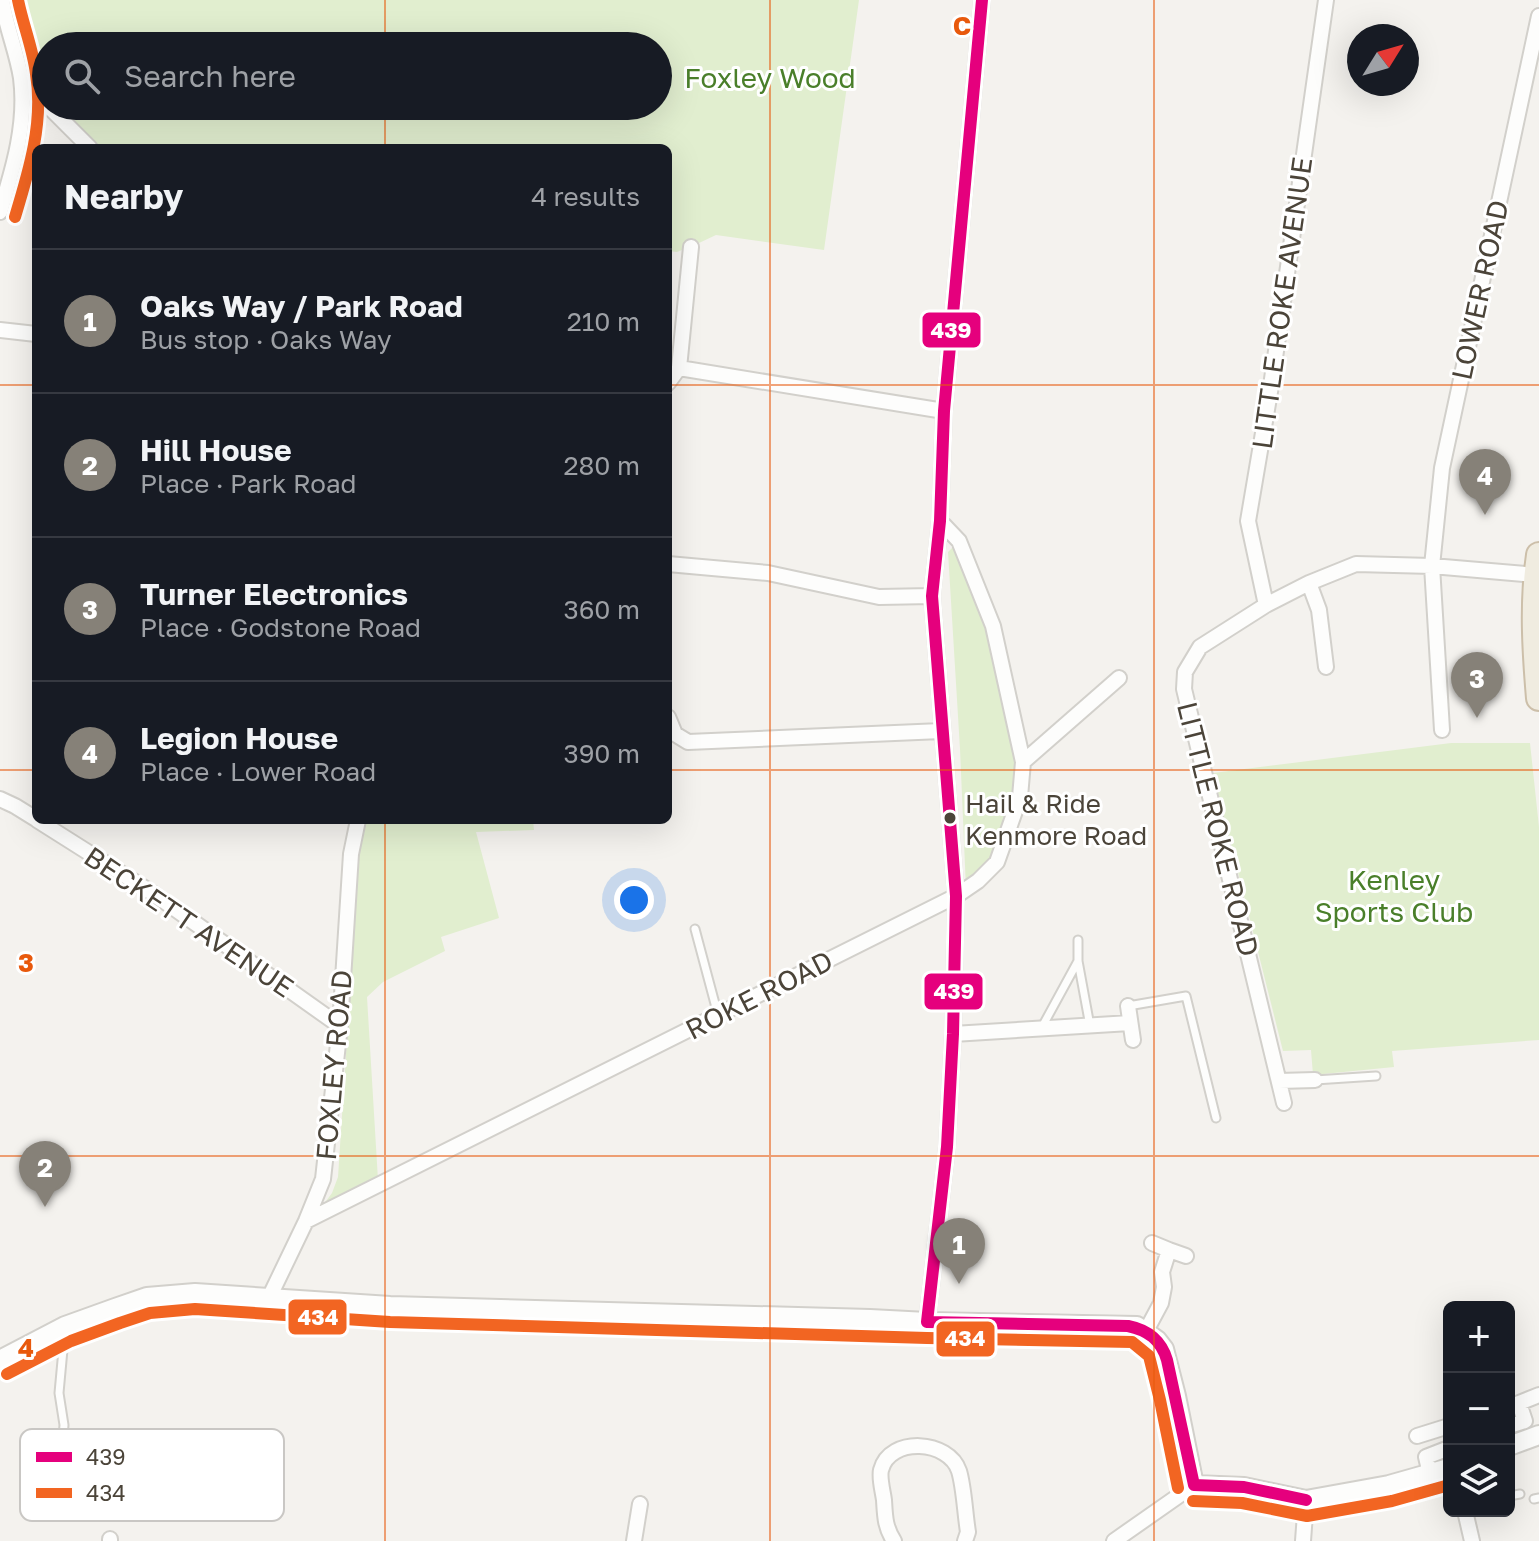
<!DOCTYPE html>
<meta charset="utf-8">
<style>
:root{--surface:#171b24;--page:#20242c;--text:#f1f3f6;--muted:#9ea1a6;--line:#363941;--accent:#868178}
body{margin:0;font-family:"Golos Text",sans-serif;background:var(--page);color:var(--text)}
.controls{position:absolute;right:24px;bottom:24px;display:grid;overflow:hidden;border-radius:12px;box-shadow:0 8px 32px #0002}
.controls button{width:72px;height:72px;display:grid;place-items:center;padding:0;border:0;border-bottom:2px solid var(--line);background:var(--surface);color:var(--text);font:40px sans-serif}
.compass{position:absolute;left:1347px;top:24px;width:72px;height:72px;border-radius:50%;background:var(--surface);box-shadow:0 8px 32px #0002;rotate:53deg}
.you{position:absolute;left:634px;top:900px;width:28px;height:28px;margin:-20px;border:6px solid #fff;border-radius:50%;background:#1a73e8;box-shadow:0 0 0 12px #1a73e833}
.badge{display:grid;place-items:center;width:52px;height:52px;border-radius:50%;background:var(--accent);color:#fff;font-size:26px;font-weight:700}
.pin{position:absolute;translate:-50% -66px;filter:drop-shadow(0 2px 4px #0008)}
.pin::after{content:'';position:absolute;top:42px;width:28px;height:24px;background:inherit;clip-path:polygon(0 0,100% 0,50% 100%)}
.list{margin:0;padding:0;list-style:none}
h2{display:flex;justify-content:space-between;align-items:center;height:104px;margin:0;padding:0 32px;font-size:34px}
h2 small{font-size:26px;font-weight:400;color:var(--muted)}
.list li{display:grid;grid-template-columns:52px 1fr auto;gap:24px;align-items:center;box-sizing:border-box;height:144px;padding:0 32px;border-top:2px solid var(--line)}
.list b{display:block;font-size:30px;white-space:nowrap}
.list p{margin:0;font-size:26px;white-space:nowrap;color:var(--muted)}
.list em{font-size:26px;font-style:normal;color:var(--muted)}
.icon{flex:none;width:44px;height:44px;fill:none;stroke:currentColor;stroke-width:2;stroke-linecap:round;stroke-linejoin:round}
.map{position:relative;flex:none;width:1539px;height:1541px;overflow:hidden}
.search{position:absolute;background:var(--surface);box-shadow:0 8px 32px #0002;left:32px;top:32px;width:640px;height:88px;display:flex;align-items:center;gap:20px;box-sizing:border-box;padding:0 28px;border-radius:44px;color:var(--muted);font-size:30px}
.panel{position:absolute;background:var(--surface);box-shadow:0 8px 32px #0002;left:32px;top:144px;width:640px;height:680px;border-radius:12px}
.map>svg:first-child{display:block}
</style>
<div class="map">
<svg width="1539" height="1541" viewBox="0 0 1539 1541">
<rect width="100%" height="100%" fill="#f4f2ee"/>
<!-- green -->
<path fill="#e1eecf" d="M14 0H859L824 250 716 235 699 243 677 252 668 251V148H99L57 106H658V46H46V94L26 49Z
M959 541 993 626 1023 762 997 862 966 889 960 749 948 552Z
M1451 743H1530L1539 827V1040L1392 1051 1394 1067 1313 1075 1311 1050 1283 1051 1213 773Z
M363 820H533L534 830 476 832 499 918 441 937 445 951 383 982 367 997 378 1180 318 1212 332 1193 338 1177 348 1023 356 856Z"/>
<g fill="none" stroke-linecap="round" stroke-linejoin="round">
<defs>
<path id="service" d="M695 929 718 1015
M1078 940V961L1090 1026
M1128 1006 1186 996 1216 1118
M1042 1027 1078 961
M1315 1080 1376 1076
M60 1473 64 1425 59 1393 65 1328
M1509 1496 1520 1494
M1534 1499 1539 1498"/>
<path id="minor" d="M21 79 46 104
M48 106 90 148
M0 212C13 169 27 124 21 78 17 52 6 27 2 0
M691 247 679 368 944 411
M0 330 36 334
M668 383 679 368
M940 521 959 541 993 626 1023 762
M668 564 768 573 879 597 932 596
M1309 583 1319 610 1326 667
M1266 605 1248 521 1271 386 1326 0
M668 717 675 734 688 742 941 731
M1442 730 1432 566 1442 468 1539 16
M0 799 15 806 36 819
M37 820 154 894 340 1026
M1128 1006 1133 1040
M953 1034 1130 1023
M1279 1081 1315 1080
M1284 1103 1184 689 1185 672 1200 647 1266 605 1309 583 1356 564 1432 566 1536 575
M306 1221 956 896 978 881 997 862 1020 797 1023 762 1119 678
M1152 1243 1169 1250
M269 1298 306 1221 323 1179 340 1026 351 854 358 820
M927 1322 947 1147 953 1034 956 896 932 596 940 521 944 411 982 0
M1146 1331 1161 1303 1164 1287 1162 1272 1169 1250 1186 1256
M1509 1407 1539 1395
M1509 1426 1525 1421 1519 1403
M1417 1436 1449 1426
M1430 1474 1426 1457 1449 1448
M1465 1511 1472 1541
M110 1539V1541
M634 1541 640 1504
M894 1541C885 1527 885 1517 884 1500 883 1492 879 1478 881 1470 890 1436 949 1440 959 1471 964 1487 965 1514 968 1532L965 1541
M1114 1541 1194 1485
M1303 1541 1306 1500"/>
<path id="tertiary" d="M0 1360 65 1326 115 1308 147 1297 195 1293 390 1306 870 1319 927 1322 1137 1326 1157 1340 1164 1349 1176 1396 1194 1485 1244 1487 1306 1500 1389 1485 1449 1468
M1509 1446 1539 1435"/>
<path id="trunk" d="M1539 555C1532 602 1535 651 1539 698"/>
</defs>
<!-- service casing -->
<use href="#service" stroke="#d2d0cb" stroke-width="11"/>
<!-- minor casing -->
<use href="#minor" stroke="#d2d0cb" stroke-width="18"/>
<!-- tertiary casing -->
<use href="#tertiary" stroke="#d2d0cb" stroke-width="22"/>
<!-- trunk casing -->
<use href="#trunk" stroke="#ccbfa9" stroke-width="28"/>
<!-- service -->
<use href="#service" stroke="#fdfdfc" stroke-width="7"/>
<!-- minor -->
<use href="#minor" stroke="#fdfdfc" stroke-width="14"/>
<!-- tertiary -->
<use href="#tertiary" stroke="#fdfdfc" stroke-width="18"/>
<!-- trunk -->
<use href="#trunk" stroke="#f0ece0" stroke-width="24"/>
<defs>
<path id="bus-1" d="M927 1322 947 1147 953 1034 956 896 932 596 940 521 944 411 982 0
M927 1322 1128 1326C1148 1330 1161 1340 1167 1360L1194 1485
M1194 1485 1244 1487 1306 1500"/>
<path id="bus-2" d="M15 217C29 171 44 122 36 74 33 49 23 25 18 0
M7 1374 71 1341 120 1323 150 1313 195 1309 390 1322 927 1338 1132 1342 1149 1356 1160 1400 1178 1488
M1193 1501 1242 1503 1307 1516 1392 1501 1449 1485"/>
</defs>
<!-- bus-1 casing -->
<use href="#bus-1" stroke="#fff" stroke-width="18"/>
<!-- bus-2 casing -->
<use href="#bus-2" stroke="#fff" stroke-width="18"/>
<!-- bus-1 -->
<use href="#bus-1" stroke="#e5007d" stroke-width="12"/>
<!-- bus-2 -->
<use href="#bus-2" stroke="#f26522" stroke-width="12"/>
</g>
<!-- grid -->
<path fill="none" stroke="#e8590c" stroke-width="2" stroke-opacity="0.55" d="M385 0V46M770 0V1541M1154 0V1541M385 106V148M0 385H36M668 385H1539M0 770H36M668 770H1539M385 820V1541M0 1156H1539"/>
<!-- markers -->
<circle fill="#4b4439" stroke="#fff" stroke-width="3" cx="950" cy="818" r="7"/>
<g text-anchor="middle" stroke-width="6" stroke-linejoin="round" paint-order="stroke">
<!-- bus labels -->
<g font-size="26" fill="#4b4439" stroke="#fff" text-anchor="start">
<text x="965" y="813">Hail &amp; Ride<tspan x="965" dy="32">Kenmore Road</tspan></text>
</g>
<!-- park labels -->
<g font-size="28" fill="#4a7f2a" stroke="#fff">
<text x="770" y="88">Foxley Wood</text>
<text x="1394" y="890">Kenley<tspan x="1394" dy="32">Sports Club</tspan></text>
</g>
<!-- street labels -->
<g font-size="28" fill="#4b4439" stroke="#fff">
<text transform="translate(1480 290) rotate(-78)" y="10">LOWER ROAD</text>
<text transform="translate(1282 303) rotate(-82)" y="10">LITTLE ROKE AVENUE</text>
<text transform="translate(1218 829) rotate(76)" y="10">LITTLE ROKE ROAD</text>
<text transform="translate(189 922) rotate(34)" y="10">BECKETT AVENUE</text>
<text transform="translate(759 995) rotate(-27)" y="10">ROKE ROAD</text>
<text transform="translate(334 1065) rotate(-85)" y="10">FOXLEY ROAD</text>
</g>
</g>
<!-- legend -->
<rect x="20" y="1429" width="264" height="92" rx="12" fill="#fff" stroke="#c9c7c4" stroke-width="2"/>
<rect x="36" y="1452" width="36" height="10" fill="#e5007d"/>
<rect x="36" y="1488" width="36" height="10" fill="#f26522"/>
<g font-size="22" fill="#4b4439">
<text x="86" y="1465">439</text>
<text x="86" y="1501">434</text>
</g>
<g font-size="26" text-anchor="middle" font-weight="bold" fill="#e8590c" stroke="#fff" stroke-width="6" stroke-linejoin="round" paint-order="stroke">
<text x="962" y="35">C</text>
<text x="26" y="972">3</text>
<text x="26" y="1357">4</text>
</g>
<g stroke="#fff" stroke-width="3">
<rect x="921" y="311" width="61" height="38" rx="8" fill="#e5007d"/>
<rect x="923" y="972" width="61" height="39" rx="8" fill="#e5007d"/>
<rect x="287" y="1298" width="61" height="38" rx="8" fill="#f26522"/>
<rect x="935" y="1320" width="61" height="38" rx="8" fill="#f26522"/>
</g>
<g font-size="22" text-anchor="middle" font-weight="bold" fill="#fff">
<text x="951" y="338">439</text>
<text x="954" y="999">439</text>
<text x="318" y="1325">434</text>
<text x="965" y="1346">434</text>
</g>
</svg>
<div class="controls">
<button>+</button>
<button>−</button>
<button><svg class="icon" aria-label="layers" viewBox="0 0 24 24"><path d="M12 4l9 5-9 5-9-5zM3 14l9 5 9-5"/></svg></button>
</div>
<svg class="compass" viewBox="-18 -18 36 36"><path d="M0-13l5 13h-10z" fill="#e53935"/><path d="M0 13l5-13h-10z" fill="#9ea1a6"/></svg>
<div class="you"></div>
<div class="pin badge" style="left:959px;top:1284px">1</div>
<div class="pin badge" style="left:45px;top:1207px">2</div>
<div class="pin badge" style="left:1477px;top:718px">3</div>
<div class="pin badge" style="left:1485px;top:515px">4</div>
<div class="search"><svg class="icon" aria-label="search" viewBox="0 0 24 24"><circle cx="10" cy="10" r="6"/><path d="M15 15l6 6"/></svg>Search here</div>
<section class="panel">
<h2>Nearby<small>4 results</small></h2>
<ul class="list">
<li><span class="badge">1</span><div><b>Oaks Way / Park Road</b><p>Bus stop · Oaks Way</p></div><em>210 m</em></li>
<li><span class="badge">2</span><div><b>Hill House</b><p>Place · Park Road</p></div><em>280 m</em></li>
<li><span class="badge">3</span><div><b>Turner Electronics</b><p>Place · Godstone Road</p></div><em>360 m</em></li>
<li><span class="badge">4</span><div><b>Legion House</b><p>Place · Lower Road</p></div><em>390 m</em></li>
</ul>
</section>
</div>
